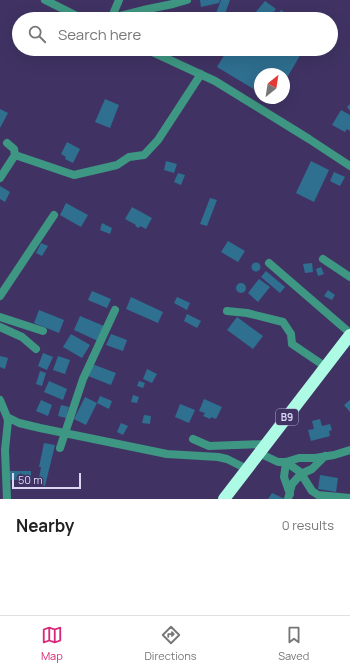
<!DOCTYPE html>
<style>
:root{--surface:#fff;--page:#f2f2f2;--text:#222;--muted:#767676;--line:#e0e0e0;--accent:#db2777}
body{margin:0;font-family:Manrope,sans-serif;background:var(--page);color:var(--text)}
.compass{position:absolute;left:254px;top:68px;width:36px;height:36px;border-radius:50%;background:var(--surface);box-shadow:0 4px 16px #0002;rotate:30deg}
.scale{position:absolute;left:12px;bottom:10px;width:69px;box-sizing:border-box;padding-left:4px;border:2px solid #dcd6f5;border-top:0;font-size:11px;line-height:14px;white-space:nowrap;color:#dcd6f5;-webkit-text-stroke:3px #403364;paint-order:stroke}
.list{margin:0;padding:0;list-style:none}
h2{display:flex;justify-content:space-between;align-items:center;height:52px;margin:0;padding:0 16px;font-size:17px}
h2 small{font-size:13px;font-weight:400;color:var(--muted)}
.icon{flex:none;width:22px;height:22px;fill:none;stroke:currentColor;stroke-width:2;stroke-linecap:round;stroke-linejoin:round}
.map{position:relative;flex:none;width:350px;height:499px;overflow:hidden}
.search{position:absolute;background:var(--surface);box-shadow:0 4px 16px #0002;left:12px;right:12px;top:12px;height:44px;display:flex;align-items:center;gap:10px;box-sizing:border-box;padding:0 14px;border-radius:22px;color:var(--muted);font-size:15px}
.sheet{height:116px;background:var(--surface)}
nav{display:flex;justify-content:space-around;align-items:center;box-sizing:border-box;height:56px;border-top:1px solid var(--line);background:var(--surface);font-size:11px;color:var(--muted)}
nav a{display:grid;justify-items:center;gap:2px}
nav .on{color:var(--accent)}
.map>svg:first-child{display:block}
</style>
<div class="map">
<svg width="350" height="499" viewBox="0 0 350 499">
<rect width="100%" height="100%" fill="#403364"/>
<!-- building -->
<path fill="#2f6f90" d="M200 0H220L219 3 201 7Z
M221 0H230L223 19 215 16Z
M265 1 276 9 268 19H250Z
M281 10 292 17 291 19H275Z
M228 49H297L302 52 284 83V74H260V93L217 67Z
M105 99 119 105 110 128 95 122Z
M350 104V111L347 107Z
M0 109 8 113 0 128Z
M341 110 350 115V131L347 129 345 132 332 125Z
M67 142 80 149 73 163 65 159 66 157 61 154Z
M166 161 177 164 174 173 164 170Z
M311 161 329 170 314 202 296 193Z
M334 172 345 177 340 186 330 181Z
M178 173 185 175 181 185 174 182Z
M0 186 10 192 5 202 0 199Z
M210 198 217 200 207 226 200 224Z
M66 203 88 215 81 227 60 215Z
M132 207 152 218 146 229 140 226 139 228 135 226 136 225 125 219Z
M102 223 112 228 110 234 100 230Z
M228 241 245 251 238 262 221 252Z
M41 243 48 246 42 256 36 253Z
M251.5 267a4.5 4.5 0 1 1 9 0a4.5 4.5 0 1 1-9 0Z
M312 263 313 272 305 273 303 264Z
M321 267 324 274 318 276 316 269Z
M266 271 285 287 280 293 261 277Z
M259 279 270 287 258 302 248 293Z
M236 288a5 5 0 1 1 10 0a5 5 0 1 1-10 0Z
M328 290 335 295 332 300 324 296Z
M92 291 111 299 107 308 88 300Z
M131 297 163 312 158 323 126 309Z
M177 297 190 303 187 310 174 303Z
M39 310 64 320 59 333 34 323Z
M187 314 201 321 197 328 184 321Z
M80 316 104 326 98 341 74 330Z
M237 317 263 336 253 349 227 330Z
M71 334 90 345 82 358 63 347Z
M111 334 127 340 123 351 106 345Z
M43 353 53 357 47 370 38 366Z
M0 356 8 358 5 369 0 367Z
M58 356 70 360 65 374 53 370Z
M92 364 116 373 111 385 88 376Z
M147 369 157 374 152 383 143 379Z
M40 371 46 373 42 386 36 384Z
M49 381 67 389 63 400 44 392Z
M139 381 145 383 143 388 137 386Z
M133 395 139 397 137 403 131 402Z
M100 396 112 401 109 409 97 403Z
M85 397 97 403 86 425 74 419Z
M204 399 222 407 216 419 211 417 210 419 203 416 205 413 199 411Z
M41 400 52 405 48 416 36 411Z
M350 400V412L344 405Z
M180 404 195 410 189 423 175 417Z
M61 405 69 407 66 418 58 416Z
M144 415 151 416 150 424 142 423Z
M320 419 322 426 330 424 332 430 329 431 330 436 311 441 308 430 314 429 312 421Z
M121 423 128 426 123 435 117 432Z
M44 443 55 445 45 486 38 484 41 467H39Z
M10 471H31V479L10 480Z
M320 475 338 478 336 492 318 489Z
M272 493 285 499H268Z"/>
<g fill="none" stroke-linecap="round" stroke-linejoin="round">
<!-- street -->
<path stroke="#3e9782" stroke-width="8" d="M45 0 83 19
M112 18 148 9 173 4 187 0
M111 19 119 0
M146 49 215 81 309 139 350 166
M15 155 74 175 117 165 129 157 144 155 158 140 201 74
M0 178 15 155 14 149 7 143
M323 259 350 277
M269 263 350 333
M0 296 54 215
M227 311 247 313 283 322 291 334 292 344 326 367
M0 317 43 331
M0 327 22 337 36 349
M0 400 7 417 8 421 5 450 7 499
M7 417 19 423 40 428 167 454 218 457 227 459 247 469
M193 439 209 446 266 444
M60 448 83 379 115 310
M259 453 278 462H286L299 458H315L334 455 350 450
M286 462 300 472 312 491 318 495 350 498
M286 462 284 477 290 494
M288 499 292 484 301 474 312 469 325 456"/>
<!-- highway -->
<path stroke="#aefbe5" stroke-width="12" d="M224 499 350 335"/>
</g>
<g text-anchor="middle" stroke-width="3" stroke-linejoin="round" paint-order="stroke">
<!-- shield labels -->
<rect fill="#403364" stroke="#ada5ca" stroke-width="1" x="276" y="409" width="22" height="16" rx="3"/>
<g font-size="10" font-weight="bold" fill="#dcd6f5">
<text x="287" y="421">B9</text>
</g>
</g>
</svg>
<svg class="compass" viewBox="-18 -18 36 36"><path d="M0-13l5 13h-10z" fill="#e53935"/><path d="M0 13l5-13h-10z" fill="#767676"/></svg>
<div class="scale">50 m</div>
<div class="search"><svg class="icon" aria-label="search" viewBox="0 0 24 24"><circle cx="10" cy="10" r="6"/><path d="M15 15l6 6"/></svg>Search here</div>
</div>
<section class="sheet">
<h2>Nearby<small>0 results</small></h2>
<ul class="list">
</ul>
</section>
<nav>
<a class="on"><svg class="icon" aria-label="map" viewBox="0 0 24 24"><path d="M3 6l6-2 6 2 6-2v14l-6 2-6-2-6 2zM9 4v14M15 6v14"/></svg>Map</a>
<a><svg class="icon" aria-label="directions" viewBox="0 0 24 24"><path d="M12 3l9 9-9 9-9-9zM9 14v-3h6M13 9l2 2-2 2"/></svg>Directions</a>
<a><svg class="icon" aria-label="saved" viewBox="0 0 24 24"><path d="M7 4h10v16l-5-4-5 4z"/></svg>Saved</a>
</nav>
